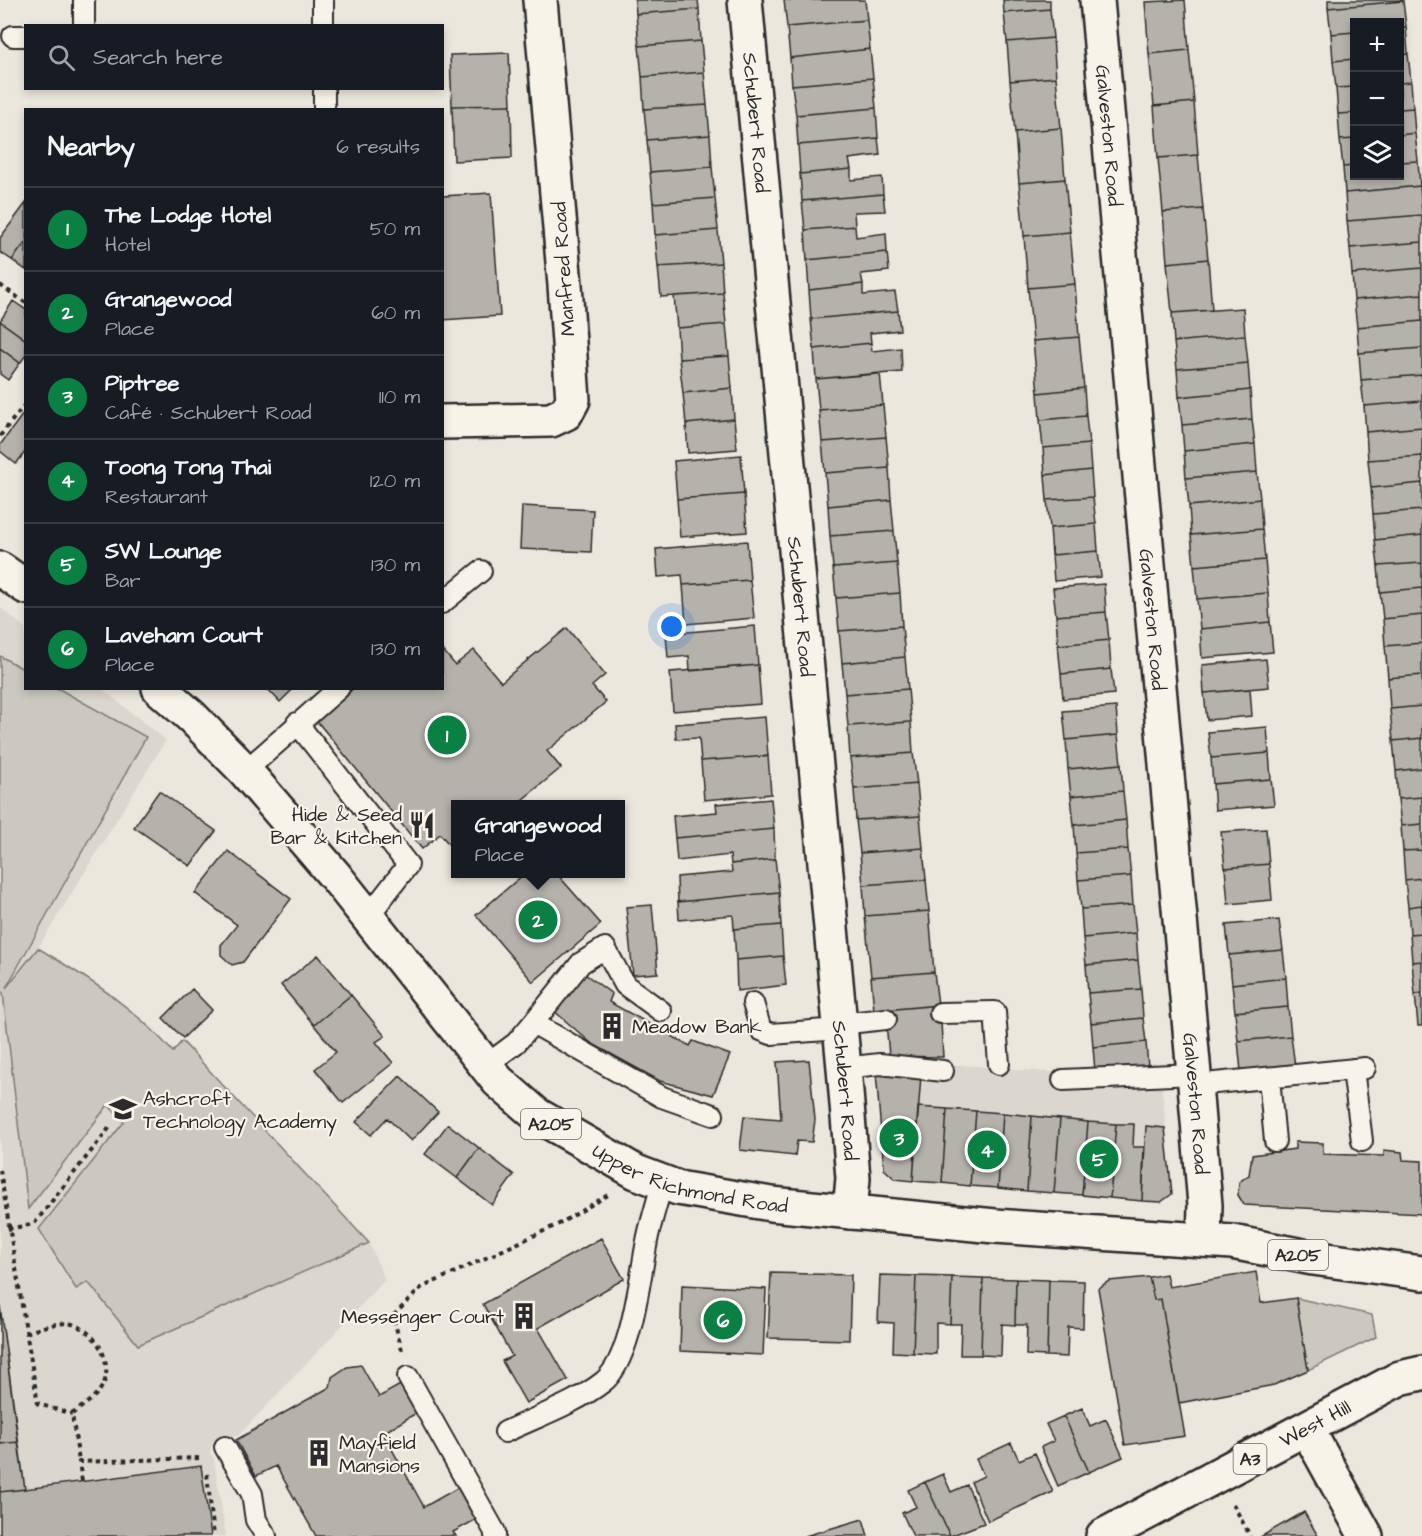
<!DOCTYPE html>
<meta charset="utf-8">
<style>
:root{--surface:#171b24;--page:#20242c;--text:#f1f3f6;--muted:#9ea1a6;--line:#363941;--accent:#0b8043}
body{margin:0;font-family:"Architects Daughter",sans-serif;background:var(--page);color:var(--text)}
.controls{position:absolute;right:18px;top:18px;display:grid;overflow:hidden;border-radius:0px;box-shadow:0 3px 9px #0003}
.controls button{width:54px;height:54px;display:grid;place-items:center;padding:0;border:0;border-bottom:2px solid var(--line);background:var(--surface);color:var(--text);font:30px sans-serif}
.you{position:absolute;left:672px;top:627px;width:21px;height:21px;margin:-15px;border:4px solid #fff;border-radius:50%;background:#1a73e8;box-shadow:0 0 0 9px #1a73e833}
.badge{display:grid;place-items:center;width:39px;height:39px;border-radius:50%;background:var(--accent);color:#fff;font-size:20px;font-weight:700}
.pin{position:absolute;translate:-50% -50%;border:3px solid #fff;box-shadow:0 2px 6px #0006}
.popup{position:absolute;left:451px;top:800px;width:174px;height:78px;box-sizing:border-box;display:grid;place-content:center;border-radius:0px;background:var(--surface);filter:drop-shadow(0 2px 4px #0005);font-size:20px;white-space:nowrap;color:var(--muted)}
.popup b{font-size:22px;color:var(--text)}
.popup::after{content:'';position:absolute;left:50%;top:100%;margin-left:-12px;border:12px solid transparent;border-top-color:var(--surface)}
.list{margin:0;padding:0;list-style:none}
h2{display:flex;justify-content:space-between;align-items:center;height:78px;margin:0;padding:0 24px;font-size:26px}
h2 small{font-size:20px;font-weight:400;color:var(--muted)}
.list li{display:grid;grid-template-columns:39px 1fr auto;gap:18px;align-items:center;box-sizing:border-box;height:84px;padding:0 24px;border-top:2px solid var(--line)}
.list b{display:block;font-size:22px;white-space:nowrap}
.list p{margin:0;font-size:20px;white-space:nowrap;color:var(--muted)}
.list em{font-size:20px;font-style:normal;color:var(--muted)}
.icon{flex:none;width:33px;height:33px;fill:none;stroke:currentColor;stroke-width:2;stroke-linecap:round;stroke-linejoin:round}
.map{position:relative;flex:none;width:1422px;height:1536px;overflow:hidden}
.search{position:absolute;background:var(--surface);box-shadow:0 3px 9px #0003;left:24px;top:24px;width:420px;height:66px;display:flex;align-items:center;gap:15px;box-sizing:border-box;padding:0 21px;border-radius:0px;color:var(--muted);font-size:22px}
.panel{position:absolute;background:var(--surface);box-shadow:0 3px 9px #0003;left:24px;top:108px;width:420px;height:582px;border-radius:0px}
.map>svg:first-child{display:block}
</style>
<div class="map">
<svg width="1422" height="1536" viewBox="0 0 1422 1536">
<rect width="100%" height="100%" fill="#ebe7dd"/>
<filter id="ink" filterUnits="userSpaceOnUse"><feTurbulence type="fractalNoise" baseFrequency=".0167" numOctaves="2"/><feDisplacementMap in="SourceGraphic" scale="12" xChannelSelector="R" yChannelSelector="G"/><feConvolveMatrix kernelMatrix="1 2 1 2 8 2 1 2 1" color-interpolation-filters="sRGB"/></filter>
<g filter="url(#ink)">
<!-- built -->
<path fill="#dbd7ce" d="M0 607 25 628 26 688 102 689 166 740 38 948 109 992 152 1027 173 1052 182 1041 369 1243 385 1280 238 1436H226L213 1443 210 1452 214 1459 226 1536H0Z
M874 1058 1050 1072H1097L1160 1067 1172 1194 1161 1202 1142 1201 895 1179 884 1169Z"/>
<!-- green -->
<path fill="#cbc8bf" stroke="#7b7a75" stroke-width="1.5" d="M0 656 25 670 26 688 59 689 146 737 6 988 38 948C89 979 133 1006 173 1052L182 1041 369 1243 138 1345 88 1282 76 1289 39 1229 124 1122 108 1105 28 1209 3 993 0 991Z
M1296 1298 1372 1315 1376 1337 1308 1370Z"/>
<!-- building -->
<path fill="#b5b2ab" stroke="#2b2b2b" stroke-width="1.5" d="M635 0H698L699 9 636 14Z
M784 0H865L867 20 787 27Z
M1003 0H1050V9L1004 13Z
M1185 0 1189 50 1149 54 1145 2Z
M1328 0H1403V1L1328 8Z
M1403 1 1406 27 1400 28V22H1354V32L1331 34 1328 8Z
M699 9 701 41 639 46 636 14Z
M1050 9 1053 38 1007 42 1004 13Z
M867 20 870 49 790 58 787 27Z
M1406 27 1408 54 1400 55V28Z
M1354 32V59L1333 61 1331 34Z
M1053 38 1056 77 1010 81 1007 42Z
M701 41 704 72 642 77 639 46Z
M870 49 873 78 792 85 790 58Z
M1189 50 1194 102 1154 106 1149 54Z
M509 53 511 105 452 106 450 55Z
M1408 54 1411 82 1400 83V55Z
M1354 59V87L1336 88 1333 61Z
M704 72 707 105 644 109 642 77Z
M1056 77 1061 128 1015 132 1010 81Z
M873 78 876 108 796 115 792 85Z
M1411 82 1413 108 1400 109V83Z
M1354 87V113L1338 114 1336 88Z
M1194 102 1198 155 1158 158 1154 106Z
M511 105 512 158 454 161 452 106Z
M707 105 710 135 647 140 644 109Z
M876 108 878 138 798 145 796 115Z
M1413 108 1415 133 1400 135V109Z
M1354 113V139L1340 140 1338 114Z
M1061 128 1065 179 1019 183 1015 132Z
M1415 133 1418 161 1400 162V135Z
M710 135 712 167 650 172 647 140Z
M878 138 880 155 849 159 851 169 800 174 798 145Z
M1354 139V166L1343 167 1340 140Z
M1198 155 1203 209 1163 212 1158 158Z
M1418 161 1420 186 1345 193 1343 167 1354 166V176H1400V162Z
M712 167 715 198 653 203 650 172Z
M851 169V180L882 177 883 194 802 201 800 174Z
M1065 179 1070 232 1024 236 1019 183Z
M1420 186 1422 215 1347 221 1345 193Z
M491 193 500 316 442 320V196Z
M883 194 885 211 854 212 855 226 805 230 802 201Z
M715 198 718 230 655 235 653 203Z
M26 203V242L12 260 0 252V238Z
M1203 209 1208 259 1167 263 1163 212Z
M1422 215V242L1350 248 1347 221Z
M855 226 856 237 886 233 887 252 807 260 805 230Z
M718 230 721 263 658 267 655 235Z
M1070 232 1075 284 1028 288 1024 236Z
M26 242V270L12 260Z
M1422 242V268L1352 274 1350 248Z
M887 252 889 271 861 274 863 284 809 290 807 260Z
M1208 259 1212 310 1172 313 1167 263Z
M721 263 723 293 661 297 658 267Z
M1422 268V294L1354 300 1352 274Z
M863 284V295L895 292 898 311 811 319 809 290Z
M1075 284 1079 337 1033 341 1028 288Z
M723 293 726 324 677 328 674 296Z
M1422 294V321L1357 327 1354 300Z
M13 301 26 310V340L0 321Z
M1243 308 1245 335 1174 342 1172 313Z
M898 311 900 330 870 333 871 343 814 349 811 319Z
M0 321 26 340V355L20 363 0 348Z
M1422 321V348L1359 353 1357 327Z
M726 324 729 356 679 359 677 328Z
M1245 335 1248 363 1177 369 1174 342Z
M1079 337 1084 388 1038 393 1033 341Z
M871 343 872 351 901 348 902 372 816 379 814 349Z
M0 348 20 363 8 380 0 374Z
M1422 348V375L1361 380 1359 353Z
M729 356 732 388 683 393 679 359Z
M1248 363 1250 390 1179 397 1177 369Z
M880 373 883 405 819 410 816 379Z
M1422 375V401L1364 406 1361 380Z
M732 388 734 419 686 424 683 393Z
M1084 388 1086 416 1040 420 1038 393Z
M1250 390 1252 419 1182 425 1179 397Z
M1422 401V427L1366 432 1364 406Z
M883 405 886 437 822 442 819 410Z
M26 410V451L16 464 0 451V445Z
M1086 416 1089 444 1043 448 1040 420Z
M734 419 737 449 688 453 686 424Z
M1252 419 1255 444 1184 451 1182 425Z
M1422 427V456L1368 460 1366 432Z
M886 437 889 468 825 473 822 442Z
M1089 444 1091 470 1045 475 1043 448Z
M1255 444 1257 472 1186 478 1184 451Z
M741 455 744 494 677 499 674 461Z
M1422 456V483L1371 488 1368 460Z
M889 468 891 500 828 506 825 473Z
M1091 470 1093 497 1047 500 1045 475Z
M1257 472 1260 499 1189 506 1186 478Z
M1422 483V510L1373 514 1371 488Z
M744 494 747 532 680 537 677 499Z
M1093 497 1096 524 1050 528 1047 500Z
M1260 499 1262 529 1191 535 1189 506Z
M891 500 894 531 830 536 828 506Z
M522 506 593 510 591 552 520 549Z
M1422 510V535L1375 540 1373 514Z
M1096 524 1098 551 1052 555 1050 528Z
M1262 529 1265 560 1194 566 1191 535Z
M894 531 897 563 833 568 830 536Z
M1422 535V563L1378 566 1375 540Z
M747 541 750 580 683 585 682 575 658 577 656 549Z
M1098 551 1101 577 1054 581 1052 555Z
M1265 560 1268 593 1197 599 1194 566Z
M897 563 900 593 836 598 833 568Z
M1422 563V588L1380 592 1378 566Z
M750 580 754 618 686 624 683 585Z
M1104 584 1106 612 1056 616 1053 588Z
M1422 588V615L1383 619 1380 592Z
M900 593 902 626 839 631 836 598Z
M1268 593 1270 622 1200 629 1197 599Z
M1106 612 1109 640 1058 645 1056 616Z
M1422 615V643L1385 646 1383 619Z
M1270 622 1273 652 1202 658 1200 629Z
M755 626 758 665 690 671 689 656 668 658 666 634Z
M902 626 905 657 842 663 839 631Z
M567 628 605 675 592 686 606 702 547 751 561 768 517 804H456V852L440 834 422 849 316 720 354 688H442V649L455 665 474 650 501 682Z
M1109 640 1111 669 1061 674 1058 645Z
M1422 643V675L1388 678 1385 646Z
M905 657 908 689 845 694 842 663Z
M1266 659 1269 687 1204 693 1202 665Z
M758 665 761 704 673 711 670 672Z
M1111 669 1114 694 1063 699 1061 674Z
M1422 675V706L1390 709 1388 678Z
M267 688H294L280 702Z
M908 689 911 722 848 726 845 694Z
M1250 689 1252 716 1207 720 1204 693Z
M1422 706V738L1393 741 1390 709Z
M1116 707 1118 735 1066 740 1063 711Z
M765 717 768 756 701 761 699 738 676 739 675 724Z
M911 722 913 753 850 758 848 726Z
M1267 727 1269 753 1211 758 1208 732Z
M1118 735 1121 764 1068 769 1066 740Z
M1422 738V768L1396 771 1393 741Z
M913 753 917 784 854 789 850 758Z
M1269 753 1271 779 1213 784 1211 758Z
M768 756 771 794 704 800 701 761Z
M1121 764 1123 791 1071 796 1068 769Z
M1422 768V797L1398 799 1396 771Z
M1271 779 1274 805 1215 810 1213 784Z
M917 784 920 816 856 820 854 789Z
M159 791 216 831 190 866 134 827Z
M1123 791 1126 820 1074 825 1071 796Z
M1422 797V824L1401 826 1398 799Z
M771 799 774 829 675 838 673 816 717 812 716 804Z
M920 816 923 848 860 853 856 820Z
M1126 820 1128 849 1076 853 1074 825Z
M1422 824V850L1403 851 1401 826Z
M774 829 775 859 731 864 730 855 677 861 675 838Z
M1266 829 1269 864 1225 868 1221 832Z
M923 848 926 880 863 885 860 853Z
M1128 849 1131 876 1078 880 1076 853Z
M1422 850V878L1405 880 1403 851Z
M228 851 291 899 243 962 232 965 221 955V945L237 925 195 893Z
M775 859 779 892 678 902 677 877 732 872 731 864Z
M1269 864 1272 900 1228 904 1225 868Z
M524 874H557L601 924 533 982 476 915Z
M1131 876 1133 905 1081 909 1078 880Z
M1422 878V905L1408 907 1405 880Z
M926 880 929 911 865 916 863 885Z
M779 892 781 925 734 929 733 915 679 920 678 902Z
M652 905 658 973 633 975 626 907Z
M1133 905 1136 933 1083 938 1081 909Z
M1422 905V933L1410 934 1408 907Z
M929 911 934 972 871 977 865 916Z
M1279 920 1283 950 1229 955 1226 925Z
M781 925 783 956 736 960 734 929Z
M1136 933 1138 960 1086 965 1083 938Z
M1422 933V961L1412 962 1410 934Z
M1283 950 1286 978 1232 984 1229 955Z
M318 955 351 995 314 1025 281 985Z
M783 956 786 985 737 991 736 960Z
M1138 960 1141 989 1088 993 1086 965Z
M1422 961V993L1415 994 1412 962Z
M581 971 612 994 609 1002 690 1046 693 1041 730 1055 713 1095 660 1081 591 1043 553 1010Z
M934 972 938 1005 874 1011 871 977Z
M1286 978 1288 1007 1235 1012 1232 984Z
M192 989 212 1010 183 1038 163 1018Z
M1141 989 1143 1018 1091 1023 1088 993Z
M1422 993V1026H1418L1415 994Z
M351 995 385 1036 376 1042 393 1063 343 1103 315 1069 336 1052 314 1025Z
M940 1005 943 1057 889 1056 885 1010Z
M1288 1007 1291 1036 1238 1041 1235 1012Z
M1143 1018 1146 1042 1093 1047 1091 1023Z
M1291 1036 1295 1066 1241 1071 1238 1041Z
M1146 1042 1148 1067 1095 1071 1093 1047Z
M809 1060 815 1120 812 1142 797 1141 795 1156 740 1150 744 1116 781 1119 777 1062Z
M876 1072 921 1075 913 1181 895 1179 884 1169Z
M400 1076 438 1112 411 1141 387 1118 371 1135 356 1122Z
M918 1107 947 1109 942 1183 913 1181Z
M947 1109 976 1111 970 1186 942 1183Z
M976 1111 1003 1113 998 1188 970 1186Z
M1003 1113 1032 1116 1027 1191 998 1188Z
M1032 1116 1060 1119 1054 1193 1027 1191Z
M1060 1119 1088 1122 1082 1195 1054 1193Z
M1088 1122 1116 1124 1110 1198 1082 1195Z
M448 1124 479 1148 457 1178 425 1154Z
M1116 1124H1134L1133 1147H1144L1142 1201 1110 1198Z
M1146 1126 1165 1128 1172 1194 1161 1202 1142 1201Z
M1295 1142 1323 1143V1154L1384 1156V1150L1402 1152 1403 1160 1422 1161V1214L1244 1205 1238 1195 1239 1182 1249 1175 1252 1155 1295 1149Z
M479 1148 514 1175 492 1205 457 1178Z
M601 1238 624 1279 538 1328 568 1380 526 1403 502 1361 512 1356 483 1304Z
M1256 1272 1261 1303 1296 1298 1308 1370 1274 1385 1179 1403 1161 1299 1154 1300 1149 1277 1166 1274 1169 1287Z
M771 1273 851 1275 849 1340 768 1338Z
M880 1275 916 1276 913 1353 893 1352 894 1323 878 1322Z
M916 1276 952 1277 950 1324 936 1323V1354L913 1353Z
M952 1277 983 1278 981 1355H960L961 1324H950Z
M1149 1277 1154 1300 1161 1299 1185 1436 1125 1445 1098 1288 1109 1281Z
M983 1278 1016 1279 1015 1325 1002 1324 1001 1356 981 1355Z
M1016 1279 1049 1280 1047 1356 1026 1355 1027 1325H1015Z
M1049 1280 1084 1281 1083 1328 1068 1327 1067 1357 1047 1356Z
M682 1285 766 1289 763 1355 680 1351Z
M0 1306 18 1442 0 1444Z
M0 1306 25 1489 201 1466 211 1536H0Z
M361 1365 379 1397 402 1384 418 1412 383 1433 424 1507 459 1487 477 1519 453 1532 456 1536H316L276 1466 256 1476 236 1440 330 1387 332 1377 347 1367Z
M1082 1408 1090 1426 1106 1419 1123 1457 1089 1472 1064 1416Z
M1064 1416 1089 1472 1058 1486 1041 1447 1054 1441 1046 1424Z
M18 1442 25 1489 0 1492V1444Z
M1011 1443 1019 1460 1035 1453 1053 1492 988 1521 971 1482 984 1476 976 1459Z
M943 1474 951 1492 967 1485 984 1523 950 1536 925 1482Z
M925 1482 950 1536H913L902 1513 916 1507 908 1490Z
M1304 1512 1318 1536H1262Z
M863 1519 868 1536H805Z"/>
<g fill="none" stroke-linecap="round" stroke-linejoin="round">
<defs>
<path id="lane" d="M84 0V26
M323 0V26
M13 36H26
M324 88V110
M442 603 481 571
M297 723 408 865 367 918
M245 771 339 688
M753 1003 761 1030 771 1034 840 1029
M940 1013 995 1012 999 1064
M533 1023 581 963 605 948 625 985 661 1011
M839 1024 886 1019
M485 1066 516 1043 533 1023 662 1097 713 1115
M844 1068 880 1064 943 1071
M1353 1069 1362 1141
M1269 1078 1275 1141
M1063 1080 1194 1074
M1195 1085 1365 1068
M408 1377 495 1532V1536
M505 1432C536 1417 575 1404 603 1382 633 1358 640 1273 648 1236 652 1218 658 1200 662 1183
M225 1447 252 1494 256 1520 266 1536"/>
<g id="street">
<path id="s1" d="M745 0 844 1068 853 1178 850 1212"/>
<path id="s2" d="M1097 0 1195 1085 1205 1205 1204 1240"/>
<path d="M442 422 551 420 566 413 573 400 565 285 540 0"/>
<path d="M1307 1429 1366 1536"/>
</g>
<g id="highway">
<path d="M0 569 26 587"/>
<path id="s3" d="M159 688 192 717 245 771 336 877 498 1081 537 1115 636 1172 678 1188 771 1204 995 1226 1232 1242 1313 1258 1422 1273"/>
<path id="s4" d="M1103 1536 1400 1378 1422 1373"/>
</g>
</defs>
<!-- lane casing -->
<use href="#lane" stroke="#2b2b2b" stroke-width="24"/>
<!-- street casing -->
<use href="#street" stroke="#2b2b2b" stroke-width="38"/>
<!-- highway casing -->
<use href="#highway" stroke="#2b2b2b" stroke-width="38"/>
<!-- path -->
<path stroke="#2b2b2b" stroke-width="4" stroke-dasharray="4.5 4.5" stroke-linecap="butt" d="M0 285 26 303
M0 436 26 403
M0 1170 38 1404 72 1414
M8 1229 34 1224 110 1127
M26 1333C40 1328 58 1321 72 1324 95 1331 111 1357 105 1380 101 1394 83 1406 72 1414L79 1462
M402 1350 393 1316 421 1288 559 1224 608 1195
M207 1474 214 1536
M82 1481 79 1462 199 1458
M1233 1504 1250 1536"/>
<!-- lane -->
<use href="#lane" stroke="#f7f3e8" stroke-width="20"/>
<!-- street -->
<use href="#street" stroke="#f7f3e8" stroke-width="33"/>
<!-- highway -->
<use href="#highway" stroke="#f7f3e8" stroke-width="33"/>
</g>
</g>
<!-- icons -->
<defs>
<symbol id="restaurant-bare" viewBox="-9 -9 18 18"><path d="M-5-6h1v4h1v-4h1v4h1v-4h1v5L-1.5 .5V6h-2V.5L-5-1ZM5-6V6H3V1.5H1.5Q1.5-4 5-6Z" fill="#2b2b2b" stroke="#f7f3e8" stroke-width="2.5" paint-order="stroke"/></symbol>
<symbol id="building-bare" viewBox="-9 -9 18 18"><path d="M-4-6H4V6H1V3H-1V6H-4ZM-2.5-4.3h1.7v1.8h-1.7ZM.8-4.3h1.7v1.8H.8ZM-2.5-1h1.7V.8h-1.7ZM.8-1h1.7V.8H.8Z" fill="#2b2b2b" stroke="#f7f3e8" stroke-width="2.5" paint-order="stroke"/></symbol>
<symbol id="school-bare" viewBox="-9 -9 18 18"><path d="M0-5L7-2L0 1L-7-2ZM-4 1L0 2.5L4 1V4Q0 6-4 4Z" fill="#2b2b2b" stroke="#f7f3e8" stroke-width="2.5" paint-order="stroke"/></symbol>
</defs>
<g fill-rule="evenodd">
<use href="#restaurant-bare" x="403" y="806" width="38" height="38"/>
<use href="#building-bare" x="593" y="1007" width="38" height="38"/>
<use href="#school-bare" x="104" y="1090" width="38" height="38"/>
<use href="#building-bare" x="505" y="1297" width="38" height="38"/>
<use href="#building-bare" x="300" y="1434" width="38" height="38"/>
</g>
<g text-anchor="middle" stroke-width="4.5" stroke-linejoin="round" paint-order="stroke">
<!-- shield labels -->
<g fill="#f7f3e8" stroke="#686764" stroke-width="1.5">
<rect x="521" y="1109" width="60" height="30" rx="4.5"/>
<rect x="1268" y="1240" width="60" height="30" rx="4.5"/>
<rect x="1233.5" y="1444" width="33" height="30" rx="4.5"/>
</g>
<g font-size="18" font-weight="bold" fill="#2b2b2b">
<text x="551" y="1130">A205</text>
<text x="1298" y="1261">A205</text>
<text x="1250" y="1465">A3</text>
</g>
<!-- street labels -->
<g font-size="20" fill="#2b2b2b" stroke="#f7f3e8">
<text dy="7" stroke="none"><textPath href="#s1" startOffset="123">Schubert Road</textPath></text>
<text dy="7" stroke="none"><textPath href="#s2" startOffset="136">Galveston Road</textPath></text>
<text transform="translate(563 269) rotate(-94)" y="7">Manfred Road</text>
<text dy="7" stroke="none"><textPath href="#s1" startOffset="609">Schubert Road</textPath></text>
<text dy="7" stroke="none"><textPath href="#s2" startOffset="622">Galveston Road</textPath></text>
<text dy="7" stroke="none"><textPath href="#s1" startOffset="1095">Schubert Road</textPath></text>
<text dy="7" stroke="none"><textPath href="#s2" startOffset="1108">Galveston Road</textPath></text>
<text dy="7" stroke="none"><textPath href="#s3" startOffset="740">Upper Richmond Road</textPath></text>
<text dy="7" stroke="none"><textPath href="#s4" startOffset="240">West Hill</textPath></text>
</g>
<!-- poi labels -->
<g font-size="20" fill="#2b2b2b" stroke="#f7f3e8" text-anchor="start">
<text x="402" y="821" text-anchor="end">Hide &amp; Seed<tspan x="402" dy="23">Bar &amp; Kitchen</tspan></text>
<text x="632" y="1033">Meadow Bank</text>
<text x="143" y="1105">Ashcroft<tspan x="143" dy="23">Technology Academy</tspan></text>
<text x="504" y="1323" text-anchor="end">Messenger Court</text>
<text x="339" y="1449">Mayfield<tspan x="339" dy="23">Mansions</tspan></text>
</g>
</g>
</svg>
<div class="controls">
<button>+</button>
<button>−</button>
<button><svg class="icon" aria-label="layers" viewBox="0 0 24 24"><path d="M12 4l9 5-9 5-9-5zM3 14l9 5 9-5"/></svg></button>
</div>
<div class="you"></div>
<div class="pin badge" style="left:447px;top:735px">1</div>
<div class="pin badge" style="left:538px;top:920px">2</div>
<div class="popup"><b>Grangewood</b>Place</div>
<div class="pin badge" style="left:899px;top:1138px">3</div>
<div class="pin badge" style="left:987px;top:1150px">4</div>
<div class="pin badge" style="left:1099px;top:1159px">5</div>
<div class="pin badge" style="left:723px;top:1320px">6</div>
<div class="search"><svg class="icon" aria-label="search" viewBox="0 0 24 24"><circle cx="10" cy="10" r="6"/><path d="M15 15l6 6"/></svg>Search here</div>
<section class="panel">
<h2>Nearby<small>6 results</small></h2>
<ul class="list">
<li><span class="badge">1</span><div><b>The Lodge Hotel</b><p>Hotel</p></div><em>50 m</em></li>
<li><span class="badge">2</span><div><b>Grangewood</b><p>Place</p></div><em>60 m</em></li>
<li><span class="badge">3</span><div><b>Piptree</b><p>Café · Schubert Road</p></div><em>110 m</em></li>
<li><span class="badge">4</span><div><b>Toong Tong Thai</b><p>Restaurant</p></div><em>120 m</em></li>
<li><span class="badge">5</span><div><b>SW Lounge</b><p>Bar</p></div><em>130 m</em></li>
<li><span class="badge">6</span><div><b>Laveham Court</b><p>Place</p></div><em>130 m</em></li>
</ul>
</section>
</div>
